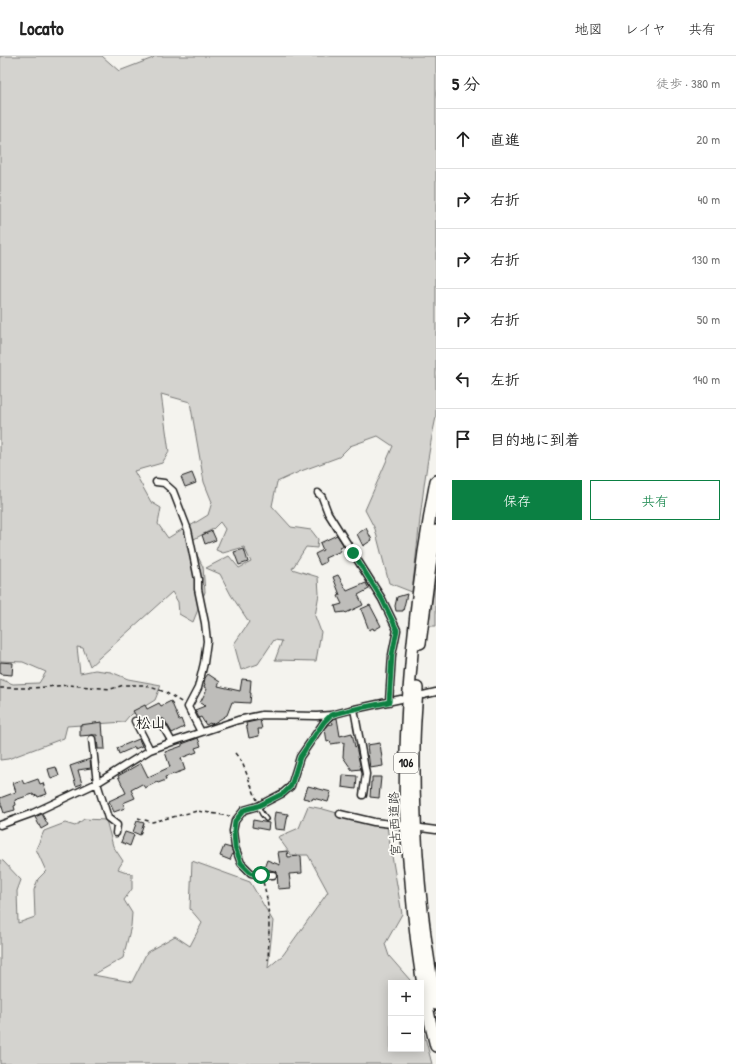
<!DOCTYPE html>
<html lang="ja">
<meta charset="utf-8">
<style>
:root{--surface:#fff;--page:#f6f6f6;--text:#222;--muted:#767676;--line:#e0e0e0;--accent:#0b8043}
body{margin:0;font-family:"Patrick Hand","Klee One",sans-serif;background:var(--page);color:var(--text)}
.controls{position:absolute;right:12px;bottom:12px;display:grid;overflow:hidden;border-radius:0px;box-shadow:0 2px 10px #0003}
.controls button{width:36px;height:36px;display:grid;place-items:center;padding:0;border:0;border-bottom:1px solid var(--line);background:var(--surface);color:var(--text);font:20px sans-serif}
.stop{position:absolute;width:12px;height:12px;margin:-9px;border:3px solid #0b8043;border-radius:50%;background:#fff}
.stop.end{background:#0b8043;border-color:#fff;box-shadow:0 1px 4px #0008}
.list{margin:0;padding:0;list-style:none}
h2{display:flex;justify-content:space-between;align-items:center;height:52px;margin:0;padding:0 16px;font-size:17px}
h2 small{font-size:13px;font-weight:400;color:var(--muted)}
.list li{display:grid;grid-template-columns:26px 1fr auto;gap:12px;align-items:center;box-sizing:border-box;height:60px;padding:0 16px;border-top:1px solid var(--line)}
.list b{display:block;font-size:15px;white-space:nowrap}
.list em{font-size:13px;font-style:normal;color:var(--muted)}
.actions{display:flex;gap:8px;padding:12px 16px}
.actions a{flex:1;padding:9px 0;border:1px solid var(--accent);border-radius:0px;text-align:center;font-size:14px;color:var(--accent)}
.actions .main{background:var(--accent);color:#fff}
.icon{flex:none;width:22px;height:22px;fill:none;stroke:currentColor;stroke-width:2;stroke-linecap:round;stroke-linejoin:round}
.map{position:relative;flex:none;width:436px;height:1008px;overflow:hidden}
header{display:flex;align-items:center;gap:24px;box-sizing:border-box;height:56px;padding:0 20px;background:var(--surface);border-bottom:1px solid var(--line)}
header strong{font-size:19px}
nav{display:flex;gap:22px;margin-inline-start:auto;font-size:14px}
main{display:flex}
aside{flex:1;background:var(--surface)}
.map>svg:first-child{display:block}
</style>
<header>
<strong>Locato</strong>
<nav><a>地図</a><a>レイヤ</a><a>共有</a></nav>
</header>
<main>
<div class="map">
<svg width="436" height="1008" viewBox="0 0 436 1008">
<rect width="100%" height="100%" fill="#f4f3ee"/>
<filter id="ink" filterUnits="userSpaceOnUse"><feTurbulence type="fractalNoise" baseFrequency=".025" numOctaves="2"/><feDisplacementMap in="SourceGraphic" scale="8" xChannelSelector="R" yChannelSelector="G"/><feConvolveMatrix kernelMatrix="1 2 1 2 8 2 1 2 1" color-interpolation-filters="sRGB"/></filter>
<g filter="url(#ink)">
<!-- green -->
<path fill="#d4d3cf" stroke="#787876" d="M0 0H102L119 15 153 2 154 0H436V361C423 418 419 478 412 536L389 527 375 473 365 454 393 390 378 380 350 390 339 401 301 415 277 426 272 450 291 471 311 474 318 483 317 492 306 491 292 513 318 521 319 538 315 560 321 576 316 605 275 604 282 585 274 584 258 608 241 614 234 588 249 566 231 539 220 518 206 512 229 500 239 512 251 506 244 491 223 497 216 494 225 473 220 466 213 473 194 483 190 470 208 459 212 446 204 426 190 346 161 338 169 396 162 407 134 415 151 446 161 452 158 468 168 482 184 472 203 511 205 536 193 566 179 558 178 546 172 536 90 610 83 592 77 591 80 617 95 614 111 616 128 623 161 629 155 644 129 660 124 666 67 670 64 682 8 703 0 704V623L13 628 39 627 46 616 23 606 0 605Z
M436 523V570H428Z
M308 750 323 753 387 771 402 858 385 888 389 900 410 924 411 927H391V993H421V966L432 1008H0V804L3 805 21 824 17 835 18 867 35 861 34 834 38 823 46 815 36 793 44 775 65 767 75 770 84 763 106 764 113 790 123 805 118 813 132 818V833L124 844 132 857 131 870 123 902 93 919 132 926 147 896 175 880 190 890 202 867 190 853 192 805 250 826 273 865 268 912 283 899 328 836 308 799H291L278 781 299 772Z"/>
<!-- building -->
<path fill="#bebdba" stroke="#1c1c1c" d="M192 417 196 427 185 431 181 421Z
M366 472 372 484 363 490 357 478Z
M212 475 216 484 205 488 202 479Z
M337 479 344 490 340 492 341 495 325 502 326 506 320 509 315 498 323 494 320 487Z
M244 493 248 506 239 509 234 496Z
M338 519 347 535 366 527 369 533 358 539 363 549 346 557 345 556 337 557 335 550 342 548 338 540 340 539 333 521Z
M407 538 403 555H396L395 550 397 541Z
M370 549 381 570 374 574 373 572 369 574 361 553Z
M0 606 13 607 12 619 0 618Z
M208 618 220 626 218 630 240 635 242 623 251 624 250 637H251L250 647 232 646 227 659 214 667 211 668 210 667 206 669 201 661 199 662 195 654 205 650 200 647 207 633 204 631 205 628 204 627 205 622Z
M171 645 179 664 181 663 184 671 172 677 164 663H158L157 665V668L152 671 148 666 142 669 133 655 145 649 147 653 159 647 161 650Z
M337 662 340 680 352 677 355 691 356 690 357 695 361 713 352 714 343 701 344 686 331 688 330 685 327 686 325 673 327 669 333 668 332 664 333 663Z
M260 664 262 673H258L259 680 249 682 246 667Z
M102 666 103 680H104L105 693H98L97 679H92L80 680V669Z
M198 682 201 690 195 692 197 696 181 702 185 714 165 721 166 724 158 727 157 726 145 732 142 728 131 734 135 742 123 747 125 752 114 756 109 745 126 737 118 720 141 707 148 721 170 711 165 696 182 690V688Z
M139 683 142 690 135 693V691L119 698 117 692Z
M380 687 383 710 370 712 367 689Z
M90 703 91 712 78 714 82 728 76 730 70 710Z
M56 711 59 720 51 723 48 713Z
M343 719 357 720 356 733 342 731Z
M372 721H381L379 742 370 741 371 726H372Z
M38 723 40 728 43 727 47 738 38 741 37 739 34 740 33 738 15 744 16 749 14 750 15 754 4 757 0 745V742L16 736 13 727 22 724 24 728Z
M308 730 331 736 328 746 313 742 312 744 303 742 305 736H306Z
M275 756 288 758 285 774 275 773 274 764Z
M42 758 48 769 41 773 35 761Z
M253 764 269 767 268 774 252 771Z
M137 765 144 767 140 779 133 776Z
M125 776 134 779 130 790 121 786Z
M224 790 231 792 233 797 230 804 220 800Z
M287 795 288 801 301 800 302 817 289 818 291 832 278 833 277 816 264 812 267 804 280 809 278 796Z"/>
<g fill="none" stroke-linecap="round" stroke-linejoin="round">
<defs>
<path id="service" d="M258 750 262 758 266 763"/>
<path id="minor" d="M156 426 164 427 173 435 188 474 198 523V533L205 567 207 585 204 607 198 632 188 651 201 676
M318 437 322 441 328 457 382 543 397 574 392 599 389 646
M423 639 436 636
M354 653 366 718 363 739
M135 665 150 694
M161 667 172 686
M92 683 97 727 108 762 117 769 116 777
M340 758 374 766 400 769
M0 769 33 757 97 727 150 694 172 686 238 664 262 659 317 660 331 659 350 654 401 643
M421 772 436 774
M273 819H261L251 817 241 807 235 791 233 775 235 765 244 754 258 750 283 737 291 730 300 701 324 666 331 659"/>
<path id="motorway" d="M436 425C422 498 413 572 408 647 406 686 404 726 406 765 407 785 409 805 411 825 415 880 422 936 436 990
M420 587 430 510 436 475
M417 632C416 651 414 671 414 690 413 776 420 864 436 948"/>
</defs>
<!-- service casing -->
<use href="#service" stroke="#1c1c1c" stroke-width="6"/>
<!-- minor casing -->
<use href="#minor" stroke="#1c1c1c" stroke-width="9"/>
<!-- motorway casing -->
<use href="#motorway" stroke="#1c1c1c" stroke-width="14"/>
<!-- path -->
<path stroke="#1c1c1c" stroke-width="1.5" stroke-dasharray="4 3" stroke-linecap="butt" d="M0 632H33L69 629 111 633 124 629H144L165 636 183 647
M235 697 242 706 257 744
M138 762 152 766 197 755 230 760
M263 826C271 851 269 879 268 904"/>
<!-- service -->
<use href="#service" stroke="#fdfcf7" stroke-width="3"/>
<!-- minor -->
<use href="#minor" stroke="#fdfcf7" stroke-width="6"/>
<!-- motorway -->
<use href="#motorway" stroke="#fdfcf7" stroke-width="11"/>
</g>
</g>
<g fill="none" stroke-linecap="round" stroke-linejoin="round" filter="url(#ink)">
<!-- route -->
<path stroke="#0b8043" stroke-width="5" d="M261 819 251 817 241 807 235 791 234 775 235 765 244 754 258 750 284 737 291 730 300 701 324 666 331 659 350 654 389 646 392 599 397 574 382 543 353 497"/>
</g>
<g text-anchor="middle" stroke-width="3.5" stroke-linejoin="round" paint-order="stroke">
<!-- shield labels -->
<rect fill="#fdfcf7" stroke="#605f5e" stroke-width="1" x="394" y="697" width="24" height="20" rx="3"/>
<g font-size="12" font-weight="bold" fill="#1c1c1c">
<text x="406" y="711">106</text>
</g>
<!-- street labels -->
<g font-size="13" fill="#1c1c1c" stroke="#fdfcf7">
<text transform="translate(394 768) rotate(-92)" y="5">宮古西道路</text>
</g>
<!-- quarter labels -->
<g font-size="15" font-weight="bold" fill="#1c1c1c" stroke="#fdfcf7">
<text x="151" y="672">松山</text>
</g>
</g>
</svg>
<div class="controls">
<button>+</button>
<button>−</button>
</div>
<div class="stop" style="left:261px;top:819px"></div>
<div class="stop end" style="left:353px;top:497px"></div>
</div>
<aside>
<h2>5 分<small>徒歩 · 380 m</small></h2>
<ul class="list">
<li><svg class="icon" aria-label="ahead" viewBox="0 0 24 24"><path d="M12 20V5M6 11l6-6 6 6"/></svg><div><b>直進</b></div><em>20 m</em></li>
<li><svg class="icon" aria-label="right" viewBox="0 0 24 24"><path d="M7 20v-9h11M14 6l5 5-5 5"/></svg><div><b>右折</b></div><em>40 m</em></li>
<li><svg class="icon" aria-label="right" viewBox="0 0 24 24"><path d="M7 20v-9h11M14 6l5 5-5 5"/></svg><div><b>右折</b></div><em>130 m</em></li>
<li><svg class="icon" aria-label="right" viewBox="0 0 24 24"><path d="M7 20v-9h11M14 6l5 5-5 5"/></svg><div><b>右折</b></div><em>50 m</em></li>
<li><svg class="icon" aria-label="left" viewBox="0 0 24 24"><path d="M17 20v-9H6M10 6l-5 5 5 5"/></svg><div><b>左折</b></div><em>140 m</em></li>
<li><svg class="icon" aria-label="arrive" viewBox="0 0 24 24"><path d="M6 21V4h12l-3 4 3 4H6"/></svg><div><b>目的地に到着</b></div></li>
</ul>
<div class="actions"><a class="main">保存</a><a>共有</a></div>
</aside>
</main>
